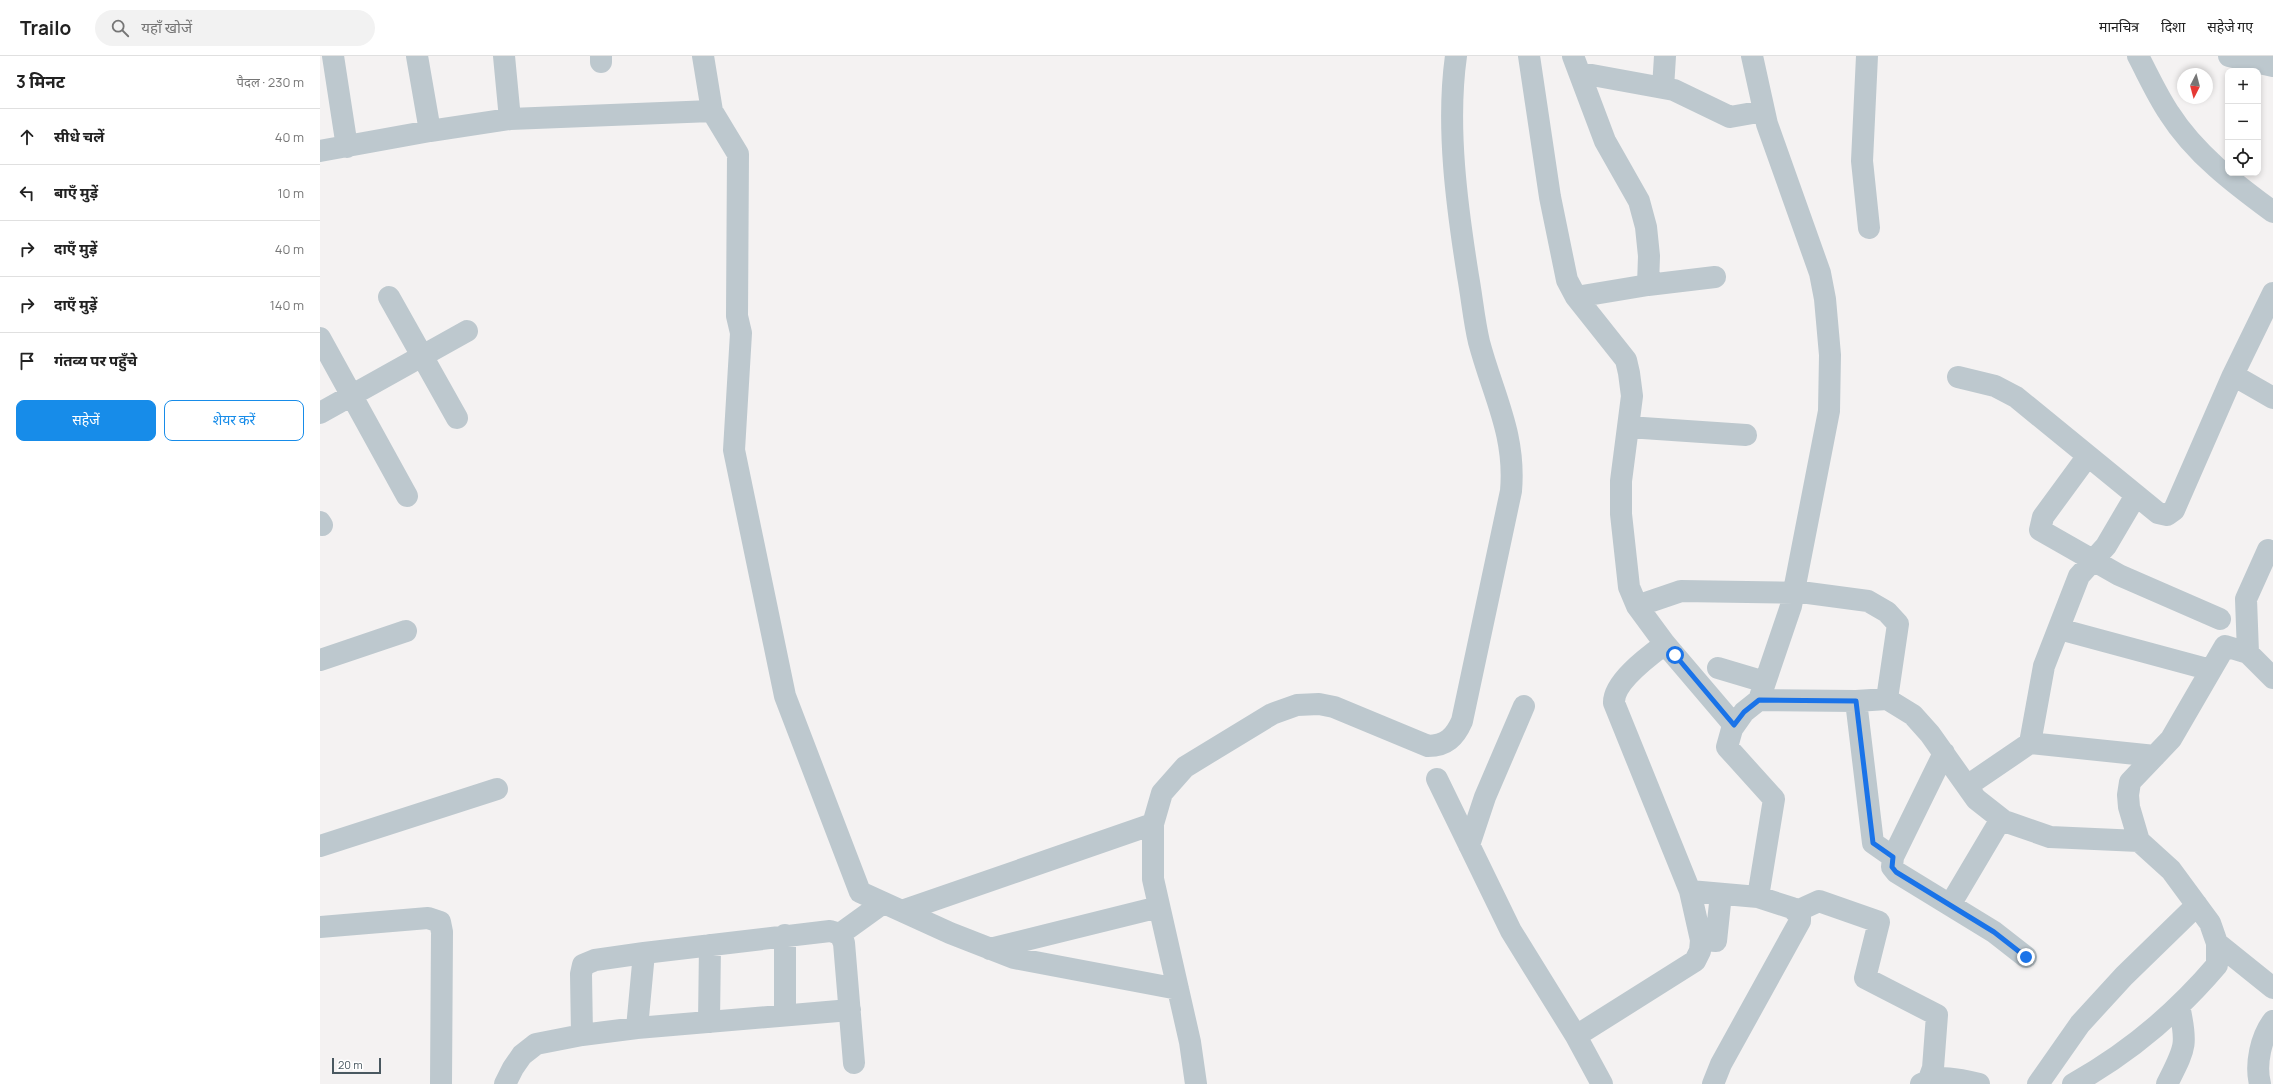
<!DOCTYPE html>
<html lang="hi">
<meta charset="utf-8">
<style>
:root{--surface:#fff;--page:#f2f2f2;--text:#222;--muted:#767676;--line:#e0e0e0;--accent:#178ce9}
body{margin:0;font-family:Manrope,"Noto Sans Devanagari",sans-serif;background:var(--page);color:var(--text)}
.controls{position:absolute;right:12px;top:12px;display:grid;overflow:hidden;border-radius:8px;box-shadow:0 2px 6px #0003}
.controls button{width:36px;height:36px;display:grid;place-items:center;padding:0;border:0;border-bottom:1px solid var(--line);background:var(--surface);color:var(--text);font:20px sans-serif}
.compass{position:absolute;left:1857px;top:12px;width:36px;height:36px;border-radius:50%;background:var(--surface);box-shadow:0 2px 6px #0003;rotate:186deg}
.scale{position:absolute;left:12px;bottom:10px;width:49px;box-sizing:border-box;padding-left:4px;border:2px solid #495860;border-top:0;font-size:11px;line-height:14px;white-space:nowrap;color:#495860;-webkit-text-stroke:3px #fff;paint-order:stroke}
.stop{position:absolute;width:12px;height:12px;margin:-9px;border:3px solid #1a73e8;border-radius:50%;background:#fff}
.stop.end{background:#1a73e8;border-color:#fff;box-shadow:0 1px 4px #0008}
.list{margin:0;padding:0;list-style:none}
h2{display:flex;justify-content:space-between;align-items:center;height:52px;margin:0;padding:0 16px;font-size:17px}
h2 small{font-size:13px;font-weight:400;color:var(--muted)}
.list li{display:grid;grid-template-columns:26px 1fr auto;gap:12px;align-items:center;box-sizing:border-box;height:56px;padding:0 16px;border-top:1px solid var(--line)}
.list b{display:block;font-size:15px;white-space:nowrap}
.list em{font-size:13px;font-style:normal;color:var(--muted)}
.actions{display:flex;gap:8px;padding:12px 16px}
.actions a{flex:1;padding:9px 0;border:1px solid var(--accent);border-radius:8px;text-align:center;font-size:14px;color:var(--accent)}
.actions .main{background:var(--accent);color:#fff}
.icon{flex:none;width:22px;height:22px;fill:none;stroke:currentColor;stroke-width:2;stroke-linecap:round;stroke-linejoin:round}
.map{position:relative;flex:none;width:1953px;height:1028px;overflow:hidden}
header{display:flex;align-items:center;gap:24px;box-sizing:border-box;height:56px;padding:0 20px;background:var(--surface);border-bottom:1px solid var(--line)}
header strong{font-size:19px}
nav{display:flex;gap:22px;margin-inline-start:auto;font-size:14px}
.search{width:280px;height:36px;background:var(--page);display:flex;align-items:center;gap:10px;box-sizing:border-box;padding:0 14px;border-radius:22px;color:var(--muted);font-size:15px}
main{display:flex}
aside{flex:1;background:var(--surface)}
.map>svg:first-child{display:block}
</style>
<header>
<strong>Trailo</strong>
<div class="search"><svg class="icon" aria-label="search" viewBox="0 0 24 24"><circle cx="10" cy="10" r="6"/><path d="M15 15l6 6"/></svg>यहाँ खोजें</div>
<nav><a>मानचित्र</a><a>दिशा</a><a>सहेजे गए</a></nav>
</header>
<main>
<aside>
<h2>3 मिनट<small>पैदल · 230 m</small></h2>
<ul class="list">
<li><svg class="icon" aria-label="ahead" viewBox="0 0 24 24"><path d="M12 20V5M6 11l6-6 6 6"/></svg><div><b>सीधे चलें</b></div><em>40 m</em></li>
<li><svg class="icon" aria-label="left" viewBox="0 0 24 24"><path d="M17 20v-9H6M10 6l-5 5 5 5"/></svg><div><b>बाएँ मुड़ें</b></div><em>10 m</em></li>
<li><svg class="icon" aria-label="right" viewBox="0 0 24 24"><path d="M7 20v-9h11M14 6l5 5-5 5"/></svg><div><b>दाएँ मुड़ें</b></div><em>40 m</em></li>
<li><svg class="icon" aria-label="right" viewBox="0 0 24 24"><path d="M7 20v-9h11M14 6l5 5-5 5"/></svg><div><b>दाएँ मुड़ें</b></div><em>140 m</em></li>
<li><svg class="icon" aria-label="arrive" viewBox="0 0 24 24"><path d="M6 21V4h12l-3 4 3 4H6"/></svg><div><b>गंतव्य पर पहुँचे</b></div></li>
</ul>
<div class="actions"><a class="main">सहेजें</a><a>शेयर करें</a></div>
</aside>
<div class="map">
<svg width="1953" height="1028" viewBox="0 0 1953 1028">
<rect width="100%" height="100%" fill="#f4f2f2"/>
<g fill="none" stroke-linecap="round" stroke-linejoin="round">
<!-- minor -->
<path stroke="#bdc8ce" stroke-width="22" d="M13 0 27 91
M97 0 110 75
M281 0V6
M1209 0 1230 141 1247 224 1256 241 1306 304 1309 317 1312 340 1301 425V458L1309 531 1317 550 1345 588 1414 669
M1253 0 1285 85 1319 145 1326 171 1329 200 1328 229
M1432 0 1447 68 1500 217 1505 243 1510 299 1509 355 1471 550 1439 644
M1547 0 1542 105 1549 172
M1818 0C1828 19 1837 39 1849 57 1875 98 1915 128 1953 156
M1909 0 1953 10
M1261 17 1354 34 1410 61 1444 55
M1343 32 1345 0
M392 55 418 98 417 260 421 277 414 394 465 640 540 836 630 877 694 902 858 933
M190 63 392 55 383 0
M0 95 110 75 190 63 184 0
M69 241 137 362
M1256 241 1328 229 1395 221
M0 282 87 440
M1913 319 1953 342
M1638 321 1675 330 1696 341 1816 439 1838 457 1847 459 1854 454 1913 319 1953 237
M0 357 147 275
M1308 371 1426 379
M1767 401 1723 461 1720 474 1799 519 1900 563
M0 466 2 469
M1317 550 1361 535 1488 537 1548 545 1567 556 1578 568 1567 643
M1739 573 1891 614
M1928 597 1926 543 1948 494
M0 604 86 575
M1398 612 1445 626
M1536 645 1553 787 1573 801
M1710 687 1724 610 1759 520 1786 490 1816 439
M1624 697 1573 801 1572 811 1576 816 1674 876 1706 901
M1117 723 1191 875 1256 980 1282 1028
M1647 730 1710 687 1835 700
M1149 789 1165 741 1204 650
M0 790 177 733
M1370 835 1438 841
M1630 849 1681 763
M582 855 833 768
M1477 855 1499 845 1559 866 1545 922 1617 959 1613 1012 1609 1023
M0 871 108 862 120 866 122 876 121 1028
M520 878 563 847
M465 879V958
M1381 884 1396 885 1401 838
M1897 887 1953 932
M670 893 839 851
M389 966 390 889
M317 972 324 897
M262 979 261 918 263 909 275 904 324 897 510 875 520 878 524 887 534 1007
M1256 980 1375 905 1380 895 1381 884 1370 835 1294 647C1293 626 1329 600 1345 588
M185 1028 193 1012 202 999 216 988 262 979 317 972 530 954
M876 1028 870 986 833 823V768L842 737 865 711 952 658 977 649 999 648 1014 651 1108 690C1126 690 1135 681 1142 665L1191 435C1196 378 1173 339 1159 286 1154 265 1152 242 1148 220 1137 151 1126 70 1136 0
M1393 1028 1401 1008 1480 865V860L1472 852 1438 841 1454 743 1407 691 1412 673 1424 656 1439 644 1536 645 1567 643 1593 659 1610 678 1656 743 1684 765 1730 781 1819 785 1809 751 1808 739 1810 726 1851 683 1905 590 1928 597 1953 622
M1601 1028C1619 1018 1639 1023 1659 1028
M1718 1028 1760 968 1804 920 1877 849
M1753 1028C1807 998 1857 956 1897 909V887L1890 867 1851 814 1819 785
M1847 1028C1865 992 1868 990 1859 950
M1940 1028C1935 1008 1941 981 1953 965"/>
</g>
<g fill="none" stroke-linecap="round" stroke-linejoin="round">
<!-- route -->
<path stroke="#1a73e8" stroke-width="5" d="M1355 599 1414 669 1424 656 1439 644 1536 645 1553 787 1573 801 1572 811 1576 816 1674 876 1706 901"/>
</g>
</svg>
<div class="controls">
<button>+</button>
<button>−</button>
<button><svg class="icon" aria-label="locate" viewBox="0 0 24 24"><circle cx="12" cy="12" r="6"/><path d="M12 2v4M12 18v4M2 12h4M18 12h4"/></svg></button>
</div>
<svg class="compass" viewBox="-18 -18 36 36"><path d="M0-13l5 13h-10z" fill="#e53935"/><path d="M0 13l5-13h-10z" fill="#767676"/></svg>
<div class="scale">20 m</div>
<div class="stop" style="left:1355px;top:599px"></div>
<div class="stop end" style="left:1706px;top:901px"></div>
</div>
</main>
